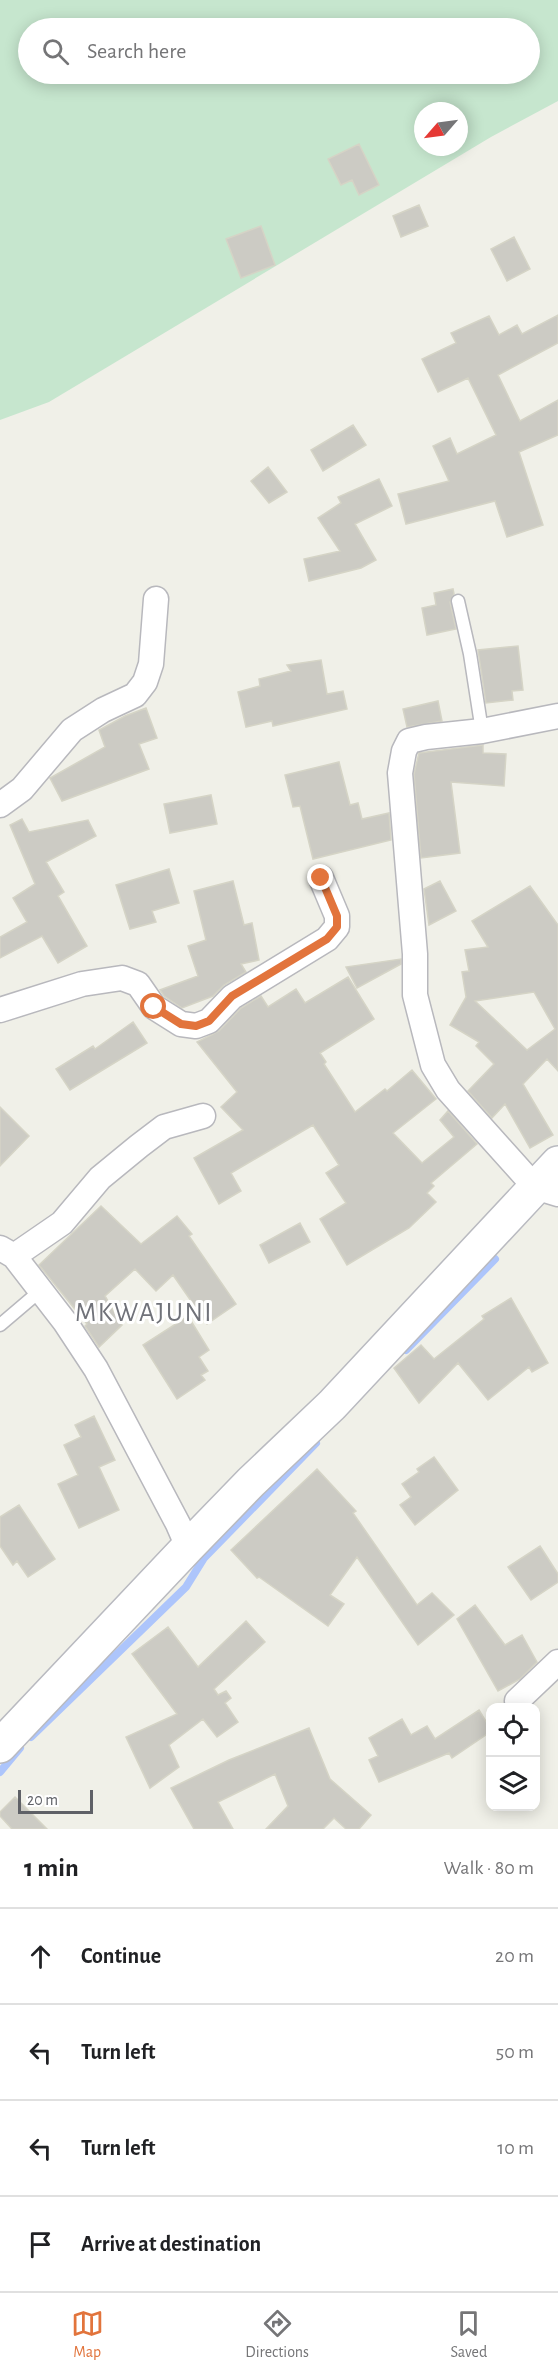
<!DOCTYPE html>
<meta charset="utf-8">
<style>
:root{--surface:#fff;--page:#f6f6f6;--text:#202124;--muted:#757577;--line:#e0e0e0;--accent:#e2743c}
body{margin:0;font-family:"Alegreya Sans",sans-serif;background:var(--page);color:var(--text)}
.controls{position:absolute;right:18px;bottom:18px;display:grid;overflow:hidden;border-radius:12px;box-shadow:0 3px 15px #0003}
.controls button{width:54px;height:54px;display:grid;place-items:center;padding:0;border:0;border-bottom:2px solid var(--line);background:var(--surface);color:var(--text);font:30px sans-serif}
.compass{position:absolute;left:414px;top:102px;width:54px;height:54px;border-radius:50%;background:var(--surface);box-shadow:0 3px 15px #0003;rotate:242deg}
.scale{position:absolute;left:18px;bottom:15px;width:75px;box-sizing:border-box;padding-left:6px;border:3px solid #5f6167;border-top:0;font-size:16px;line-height:21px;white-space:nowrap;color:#5f6167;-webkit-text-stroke:4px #fff;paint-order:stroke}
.stop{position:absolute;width:18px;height:18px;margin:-14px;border:4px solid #e2743c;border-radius:50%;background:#fff}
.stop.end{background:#e2743c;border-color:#fff;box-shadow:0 2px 6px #0008}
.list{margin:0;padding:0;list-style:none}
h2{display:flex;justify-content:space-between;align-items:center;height:78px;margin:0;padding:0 24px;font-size:26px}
h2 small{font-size:20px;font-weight:400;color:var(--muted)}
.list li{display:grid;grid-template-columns:39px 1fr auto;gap:18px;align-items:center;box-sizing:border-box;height:96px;padding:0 24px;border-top:2px solid var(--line)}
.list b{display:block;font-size:22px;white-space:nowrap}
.list em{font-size:20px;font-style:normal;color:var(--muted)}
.icon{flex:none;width:33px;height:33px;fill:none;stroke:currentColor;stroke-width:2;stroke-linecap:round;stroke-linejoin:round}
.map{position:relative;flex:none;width:558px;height:1829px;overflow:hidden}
.search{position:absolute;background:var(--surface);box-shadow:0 3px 15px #0003;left:18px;right:18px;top:18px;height:66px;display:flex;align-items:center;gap:15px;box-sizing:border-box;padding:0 21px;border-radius:33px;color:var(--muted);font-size:22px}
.sheet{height:462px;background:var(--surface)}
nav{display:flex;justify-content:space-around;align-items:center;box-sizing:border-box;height:84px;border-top:2px solid var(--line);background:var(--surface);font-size:16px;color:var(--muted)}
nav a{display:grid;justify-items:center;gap:3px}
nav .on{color:var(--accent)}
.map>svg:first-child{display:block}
</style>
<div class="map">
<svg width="558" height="1829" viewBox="0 0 558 1829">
<rect width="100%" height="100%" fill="#f0f0e8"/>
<!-- green -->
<path fill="#c6e6ce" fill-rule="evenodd" d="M0 0H558V101L491 137 49 402 0 420ZM28 28H530V74H28ZM423 111H459V147H423Z"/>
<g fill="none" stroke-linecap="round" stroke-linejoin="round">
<!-- stream -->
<path stroke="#adc5fb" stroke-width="8" d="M406 1350 495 1259
M31 1737 186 1587 204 1558 316 1443
M0 1772 20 1748"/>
</g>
<!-- building -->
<path fill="#cccbc4" stroke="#d5d4c6" stroke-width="1.5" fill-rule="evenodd" d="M359 144 379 185 359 195 352 180 341 185 328 159Z
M419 205 428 226 401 237 393 216Z
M261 226 275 265 241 278 226 239Z
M514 237 530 269 507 281 491 249Z
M558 315V343L498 375 520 421 558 400V435L519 452 543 525 507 537 495 501 406 524 398 494 449 481 433 446 450 438 457 454 496 435 468 378 438 392 422 359 456 343 451 333 489 316 499 335 517 325 522 334Z
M353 425 366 445 323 471 311 450Z
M268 467 287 492 269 503 251 481Z
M379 479 392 506 355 524 376 560 361 568 309 581 304 559 340 551 318 518 341 503 338 497Z
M453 589 454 594 450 602 456 629 427 635 422 608 436 605 434 593Z
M518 646 523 690 512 691 513 700 486 703 478 650Z
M321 660 327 694 343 691 347 709 273 726 272 721 246 727 238 692 260 686 259 679 291 671 287 665Z
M438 701 442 721 407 727 403 709Z
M146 708 157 738 139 744 149 769 62 801 50 778 105 747 99 730 125 716Z
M483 745V753L506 754 504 786 451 782 460 853 421 858 414 774 419 753Z
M339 762 350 805 358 803 362 819 389 813 391 840 313 859 300 806 293 807 285 775Z
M211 795 217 824 170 833 164 804Z
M22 819 29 832 88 820 96 836 46 862 64 892 58 896 87 946 58 963 42 936 0 958V937L27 922 13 898 35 884 10 825Z
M169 869 179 903 152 911 156 922 130 929 116 885Z
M233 881 244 925 252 923 259 960 241 964 246 972 224 985 213 996 182 1008 164 996 160 990 198 976 188 946 206 940 194 891Z
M440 881 456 911 429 925 424 889Z
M530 886 558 925V1071L547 1059 523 1084 553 1135 530 1148 505 1104 492 1118 468 1091 494 1064 476 1046 479 1042 450 1025 466 997 462 972 469 971 465 950 488 947 472 921ZM534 992 555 1029 527 1050 475 1001Z
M401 959V964L357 988 346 967Z
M348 977 374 1019 320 1053 326 1062 324 1064 355 1112 385 1089 387 1091 412 1070 436 1099 393 1133 422 1163 454 1137 440 1120 448 1111 477 1144 431 1183 434 1186 427 1193 436 1202 409 1228 347 1265 320 1219 346 1203 326 1173 339 1165 313 1125 231 1173 241 1191 219 1204 194 1158 243 1130 221 1107 237 1092 197 1042 219 1031 241 1008 261 996 268 1007 296 989 305 1003Z
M133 1022 147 1043 70 1090 56 1069 93 1046 95 1049Z
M0 1107 29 1136 0 1166Z
M101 1206 141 1244 177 1216 192 1234 189 1236 236 1304 207 1324 173 1275 156 1291 135 1269 105 1296 122 1325 99 1347 85 1326 87 1324 39 1265Z
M300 1223 310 1242 269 1263 260 1245Z
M511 1298 548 1363 532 1372 529 1367 488 1400 458 1363 419 1403 394 1368 421 1345 434 1359 484 1319 482 1316Z
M188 1316 209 1350 199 1357 208 1371 201 1375 205 1380 177 1399 143 1345Z
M94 1416 115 1460 99 1467 119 1510 79 1528 58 1484 78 1475 64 1445 81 1437 75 1425Z
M434 1457 458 1490 415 1525 400 1505 411 1497 402 1484 419 1472 417 1469Z
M317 1469 356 1511 353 1513 417 1605 432 1593 454 1615 418 1645 357 1557 330 1595 344 1604 328 1626 259 1577 257 1578 231 1550Z
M19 1505 55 1559 28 1577 17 1561 13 1565 0 1546V1517Z
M540 1546 558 1574V1582L531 1600 508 1567Z
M475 1605 505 1645 522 1635 537 1662 520 1679 498 1691 457 1619Z
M246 1621 265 1642 214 1689 218 1695 226 1691 231 1698 225 1703 238 1722 217 1737 203 1719 169 1745 179 1767 150 1788 126 1737 177 1714 132 1654 168 1627 198 1667Z
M479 1710 490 1728V1732L452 1758 449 1753 379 1782 369 1760 378 1756 369 1738 402 1719 411 1735 427 1726 435 1739Z
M309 1728 330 1779 371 1815 359 1829H346L334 1818 323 1829H266L288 1806 275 1774 218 1802 233 1829H194L171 1788 229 1760Z
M15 1797 47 1829H12L0 1816V1812Z"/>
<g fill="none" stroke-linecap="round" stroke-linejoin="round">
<defs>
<path id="service" d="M458 601 470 654 482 731
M0 1325 40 1291"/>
<path id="minor" d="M558 716 482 731 426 737 409 741 404 751 400 773 415 954V995L433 1065 448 1090 535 1187 558 1194
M0 805 22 789 72 730 103 710 135 695 145 682 151 664 156 599
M0 1010 82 984 122 978 138 984 154 1007 181 1024 196 1026 209 1021 232 997 327 939 337 927V916L321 878
M0 1248 14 1256 65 1322 96 1369 178 1524 188 1547
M14 1256 62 1223 100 1178 139 1146 164 1127 203 1116
M517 1701 558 1662"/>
<path id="secondary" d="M0 1746 188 1547 251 1482 332 1405 558 1163"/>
</defs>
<!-- service casing -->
<use href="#service" stroke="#b8b8bd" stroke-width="15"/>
<!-- minor casing -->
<use href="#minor" stroke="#b8b8bd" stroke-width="27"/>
<!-- secondary casing -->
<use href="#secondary" stroke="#b9bac0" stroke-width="36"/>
<!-- service -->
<use href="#service" stroke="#fff" stroke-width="12"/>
<!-- minor -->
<use href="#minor" stroke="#fff" stroke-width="24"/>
<!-- secondary -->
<use href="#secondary" stroke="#fff" stroke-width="33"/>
</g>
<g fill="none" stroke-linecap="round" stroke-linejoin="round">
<!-- route -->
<path stroke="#e2743c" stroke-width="8" d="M154 1007 181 1024 196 1026 209 1021 232 996 327 939 337 927V916L321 878"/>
</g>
<g text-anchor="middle" stroke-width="6" stroke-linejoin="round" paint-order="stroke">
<!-- quarter labels -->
<g font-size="27" letter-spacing="1.5" fill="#707279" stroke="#fff">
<text x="144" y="1321">MKWAJUNI</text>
</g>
</g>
</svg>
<div class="controls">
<button><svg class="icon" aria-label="locate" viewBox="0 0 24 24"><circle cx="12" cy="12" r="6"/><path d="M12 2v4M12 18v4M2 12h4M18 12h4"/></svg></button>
<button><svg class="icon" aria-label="layers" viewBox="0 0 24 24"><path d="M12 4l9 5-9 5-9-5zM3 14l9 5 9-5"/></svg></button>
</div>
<svg class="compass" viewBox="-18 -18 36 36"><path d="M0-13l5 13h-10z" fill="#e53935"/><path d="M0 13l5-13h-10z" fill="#757577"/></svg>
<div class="scale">20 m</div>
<div class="stop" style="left:154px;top:1007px"></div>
<div class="stop end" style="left:321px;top:878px"></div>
<div class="search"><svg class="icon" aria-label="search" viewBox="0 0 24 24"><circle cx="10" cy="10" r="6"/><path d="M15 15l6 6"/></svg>Search here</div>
</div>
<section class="sheet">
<h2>1 min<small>Walk · 80 m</small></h2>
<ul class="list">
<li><svg class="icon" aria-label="ahead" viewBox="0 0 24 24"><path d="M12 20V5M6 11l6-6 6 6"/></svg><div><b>Continue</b></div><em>20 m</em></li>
<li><svg class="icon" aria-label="left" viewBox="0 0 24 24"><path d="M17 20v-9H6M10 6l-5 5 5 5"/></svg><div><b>Turn left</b></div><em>50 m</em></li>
<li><svg class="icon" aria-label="left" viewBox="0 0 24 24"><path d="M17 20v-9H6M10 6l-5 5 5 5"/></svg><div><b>Turn left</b></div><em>10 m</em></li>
<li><svg class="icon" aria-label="arrive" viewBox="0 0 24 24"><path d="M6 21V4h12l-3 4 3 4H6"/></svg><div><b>Arrive at destination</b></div></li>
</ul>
</section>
<nav>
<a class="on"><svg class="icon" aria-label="map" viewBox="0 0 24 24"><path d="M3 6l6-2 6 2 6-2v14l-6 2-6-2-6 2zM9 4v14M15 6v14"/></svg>Map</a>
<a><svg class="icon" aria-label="directions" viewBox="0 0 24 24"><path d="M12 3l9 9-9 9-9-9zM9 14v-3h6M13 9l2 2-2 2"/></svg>Directions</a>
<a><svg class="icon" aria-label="saved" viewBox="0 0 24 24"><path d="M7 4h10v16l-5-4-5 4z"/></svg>Saved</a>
</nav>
